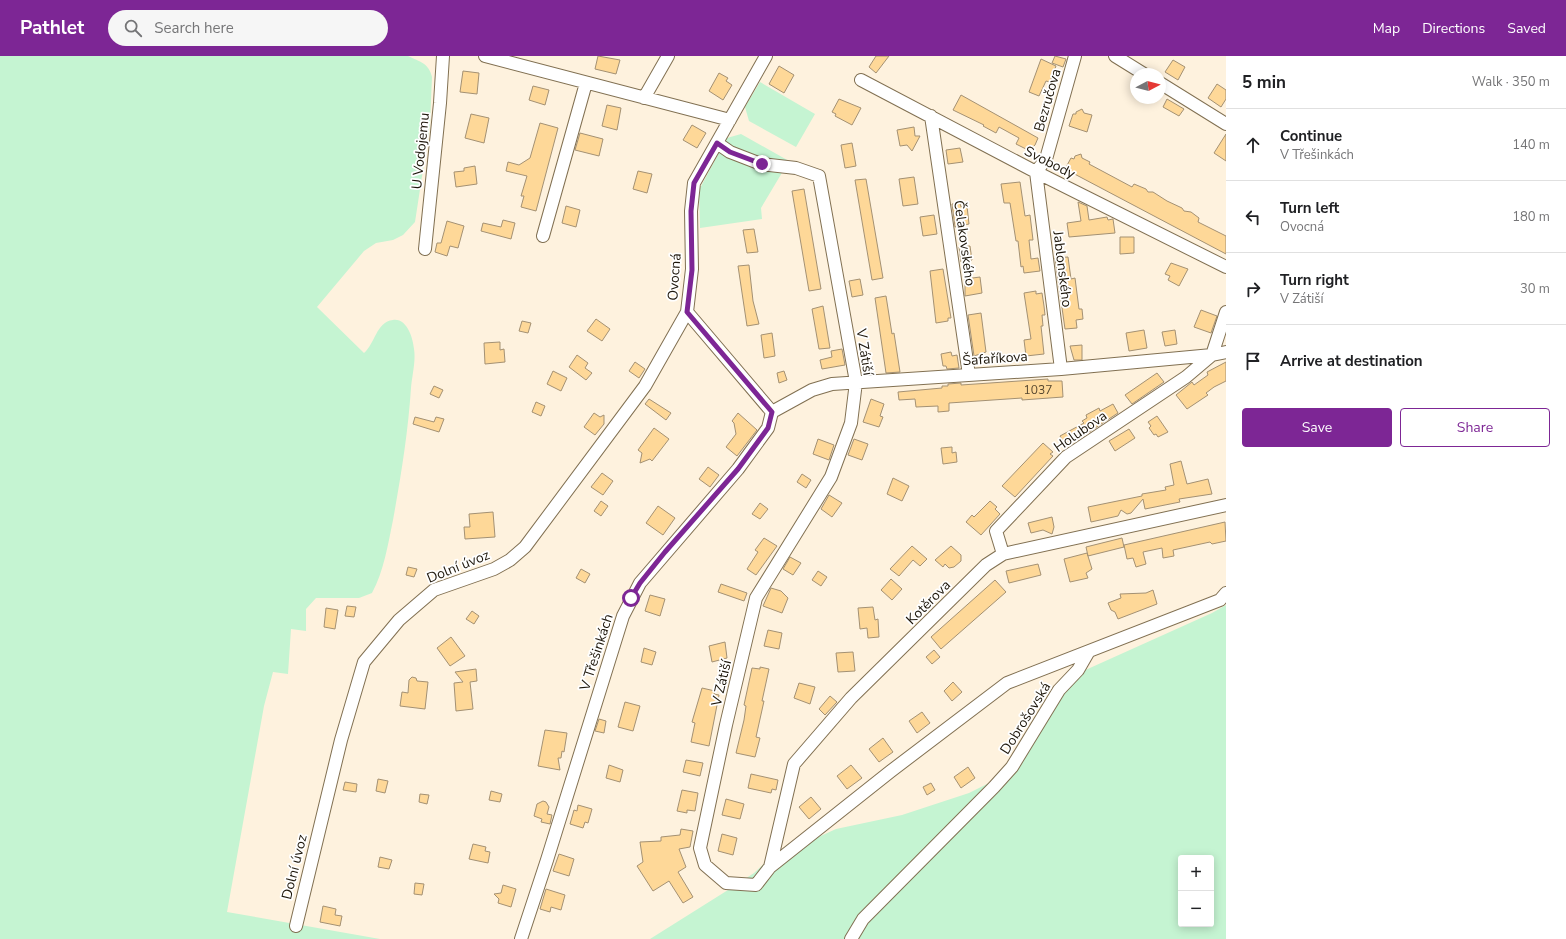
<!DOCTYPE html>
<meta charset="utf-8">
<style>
:root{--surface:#fff;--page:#f6f6f6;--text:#202124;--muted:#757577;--line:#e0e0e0;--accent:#7d2695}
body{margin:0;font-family:"Nunito Sans",sans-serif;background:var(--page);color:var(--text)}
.controls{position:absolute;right:12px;bottom:12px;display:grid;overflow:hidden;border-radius:4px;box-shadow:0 2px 10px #0003}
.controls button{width:36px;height:36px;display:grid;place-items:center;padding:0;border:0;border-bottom:1px solid var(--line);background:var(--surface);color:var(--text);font:20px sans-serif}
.compass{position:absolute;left:1130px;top:12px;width:36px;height:36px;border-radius:50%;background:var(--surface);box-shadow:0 2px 10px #0003;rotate:83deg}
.stop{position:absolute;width:12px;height:12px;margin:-9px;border:3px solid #7d2695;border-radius:50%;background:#fff}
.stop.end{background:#7d2695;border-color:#fff;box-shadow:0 1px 4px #0008}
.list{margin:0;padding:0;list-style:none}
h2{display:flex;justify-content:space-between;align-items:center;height:52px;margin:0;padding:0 16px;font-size:17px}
h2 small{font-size:13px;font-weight:400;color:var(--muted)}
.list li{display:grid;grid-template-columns:26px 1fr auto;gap:12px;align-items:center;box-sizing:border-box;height:72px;padding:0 16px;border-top:1px solid var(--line)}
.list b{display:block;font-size:15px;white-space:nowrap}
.list p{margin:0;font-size:13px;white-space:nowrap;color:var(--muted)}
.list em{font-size:13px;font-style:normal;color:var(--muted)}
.actions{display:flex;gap:8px;padding:12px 16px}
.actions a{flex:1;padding:9px 0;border:1px solid var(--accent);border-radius:4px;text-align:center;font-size:14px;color:var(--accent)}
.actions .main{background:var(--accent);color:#fff}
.icon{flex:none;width:22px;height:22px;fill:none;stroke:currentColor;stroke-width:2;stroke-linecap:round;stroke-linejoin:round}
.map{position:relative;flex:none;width:1226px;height:883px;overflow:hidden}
header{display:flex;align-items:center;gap:24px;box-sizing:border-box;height:56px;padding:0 20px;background:var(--accent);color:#fff}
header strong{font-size:19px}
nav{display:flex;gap:22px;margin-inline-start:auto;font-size:14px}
.search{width:280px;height:36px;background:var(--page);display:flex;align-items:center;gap:10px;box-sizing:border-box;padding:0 14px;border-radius:22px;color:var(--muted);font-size:15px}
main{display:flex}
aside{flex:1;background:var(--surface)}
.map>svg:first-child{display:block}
</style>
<header>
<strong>Pathlet</strong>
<div class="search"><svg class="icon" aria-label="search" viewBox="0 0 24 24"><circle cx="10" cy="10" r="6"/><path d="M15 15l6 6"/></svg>Search here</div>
<nav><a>Map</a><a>Directions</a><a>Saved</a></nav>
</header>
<main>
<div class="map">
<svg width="1226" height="883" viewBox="0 0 1226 883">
<rect width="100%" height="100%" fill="#fef2de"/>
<!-- green -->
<path fill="#c5f4d2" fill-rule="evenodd" d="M0 0H408C420 6 429 7 432 21L430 68 415 166 403 179 393 184 376 187 364 195 317 251 364 297C375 288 376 266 393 264 407 262 413 282 414 293 416 305 412 320 411 332 408 377 401 420 393 464 388 488 384 515 372 537L359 542H316L306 553V575L291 573 288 618 273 616 264 650 227 856 380 883H0Z
M760 26 815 58 796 91 749 65 745 51Z
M741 78 789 105 761 152 762 163 700 172 699 134 727 82Z
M1226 549V883H650L728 834 754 817 768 804 836 773 902 759 969 737 997 723 1061 625 1212 557ZM1181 802H1211V868H1181Z"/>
<!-- building -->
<path fill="#fed898" stroke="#a49173" d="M598 0 620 4 616 18 595 13Z
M876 0H889L876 17 869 11Z
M1055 0 1066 3 1063 11 1052 7Z
M1041 3 1056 10 1050 26 1046 25 1039 40 1029 36Z
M1173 4 1185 11 1178 24 1165 16Z
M779 10 794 19 784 37 769 28Z
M463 15 479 17 477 38 460 36Z
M719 17 728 22 726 25 732 29 723 44 709 35Z
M1217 28 1226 34V43L1221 51 1208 42Z
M533 30 549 34 545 49 529 44Z
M961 39 1038 82 1035 89 1032 92 1030 91 1028 94 1016 88 1019 82 999 71 996 77 983 70 984 69 953 54Z
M839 43 861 52 852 69 835 60 836 58 832 56Z
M1167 43 1184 53 1179 60 1163 51Z
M607 49 621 52 617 74 602 70Z
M1082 53 1084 57 1092 59 1087 76 1069 70 1073 58H1076V56Z
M471 58 489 62 484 87 465 82Z
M540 67 558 72 536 155 521 151 524 140H521L527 120 506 115 508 106 519 109 530 102Z
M692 69 706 77 697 92 683 84Z
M914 71 915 80H920L912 95 907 89 900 90 897 74Z
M580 77 603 83 599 100 575 94Z
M1226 78V105L1214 97Z
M852 87 856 110 845 112 841 89Z
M960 92 963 106 948 108 946 94Z
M1081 98 1082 102 1090 106 1089 108 1132 131 1134 128 1146 133 1148 136H1153L1167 145 1182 152 1184 155 1191 156 1199 162 1198 166 1226 180V198L1065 113 1071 102 1074 103 1075 100Z
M475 110 477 128 456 131 454 116 464 115V112Z
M638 115 652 118 647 137 633 133Z
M914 121 918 148 903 150 899 123Z
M866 123 883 222 872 224 855 124Z
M1020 126 1025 160 1030 159 1033 184H1029L1031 203 1038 202 1040 215 1024 217 1023 210 1021 211 1018 185H1016L1010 147H1004L1001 128Z
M804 133 821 233 809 235 792 135Z
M1078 146 1087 150 1089 164 1107 161 1108 164 1113 163 1115 177 1069 181 1067 167 1081 165Z
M960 147 961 151 967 150 969 168 955 171 952 148Z
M566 150 580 154 576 171 562 167Z
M934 159 937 178 923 180 920 161Z
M503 164 515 167 511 183 481 175 483 167 501 171Z
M447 165 464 170 458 192 450 190 447 200 435 196 437 187H441Z
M754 173 758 196 747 197 743 174Z
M1120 181H1134V197L1120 198Z
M970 190 972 204 961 206 959 191Z
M1068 201 1071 223 1075 222 1079 253H1082L1083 263 1076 264 1077 272 1065 273 1055 202Z
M1171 207 1188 213 1179 230 1168 224 1170 220 1165 218Z
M749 209 753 245 759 268 747 270 738 210Z
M943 213 951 262H948V265L936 267 930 215Z
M980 221 982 237 965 240V223Z
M860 223 863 239 852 241 849 225Z
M1036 235V238L1042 237 1044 250 1045 259H1042L1043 270H1041L1044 298 1026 300 1024 284 1031 283 1024 237Z
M886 240 892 278 894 277 900 316 886 317 875 242Z
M823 250 830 292 819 293 812 253Z
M1201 254 1217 260 1211 277 1194 271Z
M981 257 986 296 974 300 968 259Z
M596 263 610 273 602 285 587 275Z
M522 265 531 267 528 277 519 275Z
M1144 274 1147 292 1129 295 1126 277Z
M1175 274 1177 288 1165 290 1162 276Z
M772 277 775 300 764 302 761 279Z
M500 286V294L504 293 505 306 485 308 484 287Z
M1082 289V304H1074L1070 290Z
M842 293 845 309 822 313 820 304 832 301 831 295Z
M951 296 952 300 957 299 959 312 947 313 946 310H943L941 298Z
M577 299 588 307 585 312 592 317 586 324 569 311Z
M635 306 645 313 639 322 629 315Z
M1226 306V325L1214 331 1206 337 1208 339 1187 353 1176 339 1192 326 1194 329 1208 319 1207 316Z
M553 315 567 322 561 335 547 328Z
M784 315 787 324 779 327 777 317Z
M1157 317 1164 326 1132 348 1125 339Z
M1048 323V325H1062L1063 341 1022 344V342L949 347V355L938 356V350L916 351 915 343 899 344 898 336 942 332V330H948V328L961 327V329Z
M434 330 443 334 439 342 430 338Z
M649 343 671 357 666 364 645 348Z
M871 343 884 348 880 360 883 361 879 371 863 366Z
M536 346 545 350 541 360 532 356Z
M1113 348 1118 357 1089 376 1065 390 1060 380 1084 367 1082 365 1087 362 1086 359 1099 352 1100 355Z
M594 357 600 361 604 359V368L595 379 584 371Z
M738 357 757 374 737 400 726 391 736 378 734 367 732 365Z
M1157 360 1168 376 1158 381 1156 378 1154 379 1149 372 1151 370 1148 366Z
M415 361 434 366 436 361 444 363 439 376 413 368Z
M654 372 669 383 652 405 650 403 640 407 642 397 638 394Z
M1129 373 1135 382 1115 395 1109 385Z
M818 383 834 389 829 404 813 398Z
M854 383 868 388 862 404 848 399Z
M1043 387 1053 396 1050 398 1053 400 1015 441 1002 430Z
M952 391V397L956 396 957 406 943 408 941 392Z
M1181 405 1187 428 1208 423 1212 438 1179 443 1180 446 1145 453 1143 443 1131 457 1127 458 1121 454 1118 460 1091 466 1088 451 1142 440V438L1166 434 1165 431 1174 429 1170 408Z
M708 411 719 419 710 431 699 423Z
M602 417 613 425 603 439 591 431Z
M802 418 811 424 806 432 797 426Z
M893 422 909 430 902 445 887 438Z
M829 439 842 447 832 461 821 453Z
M601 445 608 450 601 460 594 455Z
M990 445 997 451 995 453 1000 458 981 479 966 466 972 459 974 461Z
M760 447 768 453 760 463 752 458Z
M658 450 675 462 663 479 646 467Z
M493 456 495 481 465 483 464 471H470L469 458Z
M1052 461 1054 471 1052 478 1043 474 1031 477 1028 467Z
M1225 466 1226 485 1212 488 1210 486 1173 494 1174 500 1163 502 1162 492 1143 496 1146 508 1136 511 1133 502 1127 503 1124 489Z
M764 482 777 490 756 519 747 513 758 496 755 494Z
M1122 482 1124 491 1088 500 1086 491Z
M912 490 927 503 920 510 913 504 899 520 890 513Z
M951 490 961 499V505L954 511 949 512 945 508 943 511 935 504Z
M1087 497 1092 513 1086 517 1088 522 1070 526 1064 503Z
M790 501 801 507 793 519 783 513Z
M1038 508 1041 519 1009 527 1006 515Z
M408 511 417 513 414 521 406 519Z
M581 513 590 518 585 527 576 522Z
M818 515 827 521 821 530 812 524Z
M891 523 902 533 892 544 881 534Z
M995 524 1006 536 941 593 931 581Z
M721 528 747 537 744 545 718 536Z
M771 532 781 535 788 542 782 557 763 550Z
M1153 534 1157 548 1118 563 1115 556 1111 554 1108 547 1121 542 1120 538 1146 537Z
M650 539 665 543 660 560 645 555Z
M347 550 356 551 354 561 345 560Z
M873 551 875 564 878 563 879 581 868 582 867 572 860 573 858 552Z
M326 552 338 554 335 573 324 571Z
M472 555 479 560 474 568 466 563Z
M768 574 782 577 779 593 764 590Z
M451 581 465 600 450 610 437 592Z
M725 586 727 602 712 606 709 590Z
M644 592 656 596 652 609 641 606Z
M934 594 940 601 932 608 926 601Z
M853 596 855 615 838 616 836 597Z
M760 611 769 613 762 645H764L756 681 760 682 755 701 736 697 744 664 746 650 744 649 752 612 760 613Z
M476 613 477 625 470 626 473 653 456 655 454 627 463 626 455 616Z
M412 621 416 622 417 625 428 626 425 653 400 650 402 636 408 637 409 624Z
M953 626 962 636 952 645 944 635Z
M799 627 815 631 810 648 794 642Z
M702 632 715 635 714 638 719 639 709 690 691 686 695 667 692 666Z
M830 640 837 646 825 659 819 653Z
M625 646 640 650 633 675 618 671Z
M922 656 930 667 917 677 909 665Z
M599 663 606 665 604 677 595 675Z
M545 674 567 677 564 696 562 695 561 702H558L560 714 538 710Z
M883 682 893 696 879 706 869 693Z
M686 704 703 707 700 720 683 716Z
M609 709 623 714 620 726 606 722Z
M851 709 862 722 847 733 837 720Z
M968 711 975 722 961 732 954 721Z
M751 718 778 724 776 734 772 733 771 737 748 732Z
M378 723 388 725 385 737 376 735Z
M345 726 357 728 356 736 343 734Z
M931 727 935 734 927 739 923 731Z
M682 734 698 737 695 755 687 754V757L677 755Z
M491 735 502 738 500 746 489 744Z
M420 738 429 739 427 748 419 746Z
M811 741 821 753 809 763 799 751Z
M726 743 744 748 740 763 722 759Z
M543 745 546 746 549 751 547 758 552 759 550 768 541 766 542 763 534 760 537 748Z
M578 749 592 753 588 767 585 766 583 772 570 768 574 754 577 755Z
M681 773 693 775 690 791 679 793 686 811 678 816 693 841 683 847 669 825 653 835 637 810 643 806 640 786 661 785V781L680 779Z
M722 778 737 782 733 799 718 795Z
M473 788 486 791 485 795 490 796 488 807 469 803Z
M559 798 574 803 569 820 553 815Z
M380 801 392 804 389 813 378 811Z
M415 827 424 828 422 839 414 838Z
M503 829 516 833 511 851 498 847 499 843 494 838 501 837Z
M546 833 565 839 561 854 551 851 550 856 540 853Z
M323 850 336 853 335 859 342 860 340 870 320 866Z"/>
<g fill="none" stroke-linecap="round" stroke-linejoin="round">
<defs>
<path id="street" d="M485 0 730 64
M766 0 694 127 691 155 692 213 687 256 772 356
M1115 0 1144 18
M861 24 1036 116 1226 211
M1160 27 1226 68
M644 42 668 0
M931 60 969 319
M717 87 730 96 761 108 796 112 819 120 856 326 851 367 831 421 756 542 726 669 700 792 705 809 726 827 756 829 770 811 891 715 1007 627 1220 544 1226 537
M543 180 586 27
M425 193 440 47 443 0
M1061 313 1036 116 1046 103 1075 0
M772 356 812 334 832 328 1061 313 1212 299 1226 296
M1003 498 996 475 1066 401 1186 321 1212 299 1226 256
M770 811 794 708 851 642 986 509 1003 498 1226 449
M296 870 341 684 364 606 399 564 434 534 494 513 510 504 525 491 645 330 687 256
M521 883 547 804 623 560 640 527 738 413 768 372 772 356
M851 883 863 863 994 731 1012 711 1059 634 1078 614 1089 595"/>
</defs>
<!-- street casing -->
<use href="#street" stroke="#817052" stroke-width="14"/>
<!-- street -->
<use href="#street" stroke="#fff" stroke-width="12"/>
</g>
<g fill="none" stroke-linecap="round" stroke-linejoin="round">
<!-- route -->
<path stroke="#7d2695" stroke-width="5" d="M631 542 640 527 665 496 738 413 768 372 772 356 687 256 692 214 691 155 694 127 717 87 730 96 762 108"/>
</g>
<g text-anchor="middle" stroke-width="3.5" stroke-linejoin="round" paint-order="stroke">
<!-- number labels -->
<g font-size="12" fill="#55462e">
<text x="1038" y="338">1037</text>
</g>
<!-- street labels -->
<g font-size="14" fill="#1d160a" stroke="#fff">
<text transform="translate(1047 44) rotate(-74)" y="5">Bezručova</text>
<text transform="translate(420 95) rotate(-84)" y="5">U Vodojemu</text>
<text transform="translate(1050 106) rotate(27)" y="5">Svobody</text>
<text transform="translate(965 187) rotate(82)" y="5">Čelakovského</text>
<text transform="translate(1063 213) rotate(83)" y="5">Jablonského</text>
<text transform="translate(674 221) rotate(-86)" y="5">Ovocná</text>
<text transform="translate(865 296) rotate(81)" y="5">V Zátiší</text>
<text transform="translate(995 302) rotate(-4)" y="5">Šafaříkova</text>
<text transform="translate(1080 375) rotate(-35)" y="5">Holubova</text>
<text transform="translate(458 510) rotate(-22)" y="5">Dolní úvoz</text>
<text transform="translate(928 546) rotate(-45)" y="5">Kotěrova</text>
<text transform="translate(596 596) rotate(-72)" y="5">V Třešinkách</text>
<text transform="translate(721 627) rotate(-77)" y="5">V Zátiší</text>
<text transform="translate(1025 662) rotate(-58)" y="5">Dobrošovská</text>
<text transform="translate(294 811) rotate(-76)" y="5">Dolní úvoz</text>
</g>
</g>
</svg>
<div class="controls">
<button>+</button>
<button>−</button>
</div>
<svg class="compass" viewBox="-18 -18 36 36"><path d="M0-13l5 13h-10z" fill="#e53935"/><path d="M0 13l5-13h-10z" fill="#757577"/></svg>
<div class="stop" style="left:631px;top:542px"></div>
<div class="stop end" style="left:762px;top:108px"></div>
</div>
<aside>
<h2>5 min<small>Walk · 350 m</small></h2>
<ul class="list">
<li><svg class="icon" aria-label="ahead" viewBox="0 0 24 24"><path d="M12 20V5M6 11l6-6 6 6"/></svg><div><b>Continue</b><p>V Třešinkách</p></div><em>140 m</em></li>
<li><svg class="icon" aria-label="left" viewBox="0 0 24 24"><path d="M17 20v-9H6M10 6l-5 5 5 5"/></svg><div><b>Turn left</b><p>Ovocná</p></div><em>180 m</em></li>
<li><svg class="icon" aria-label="right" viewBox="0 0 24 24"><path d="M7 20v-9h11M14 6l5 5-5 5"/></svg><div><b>Turn right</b><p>V Zátiší</p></div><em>30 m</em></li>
<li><svg class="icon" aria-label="arrive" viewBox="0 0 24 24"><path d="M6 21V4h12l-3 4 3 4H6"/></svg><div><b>Arrive at destination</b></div></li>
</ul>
<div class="actions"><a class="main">Save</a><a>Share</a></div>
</aside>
</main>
